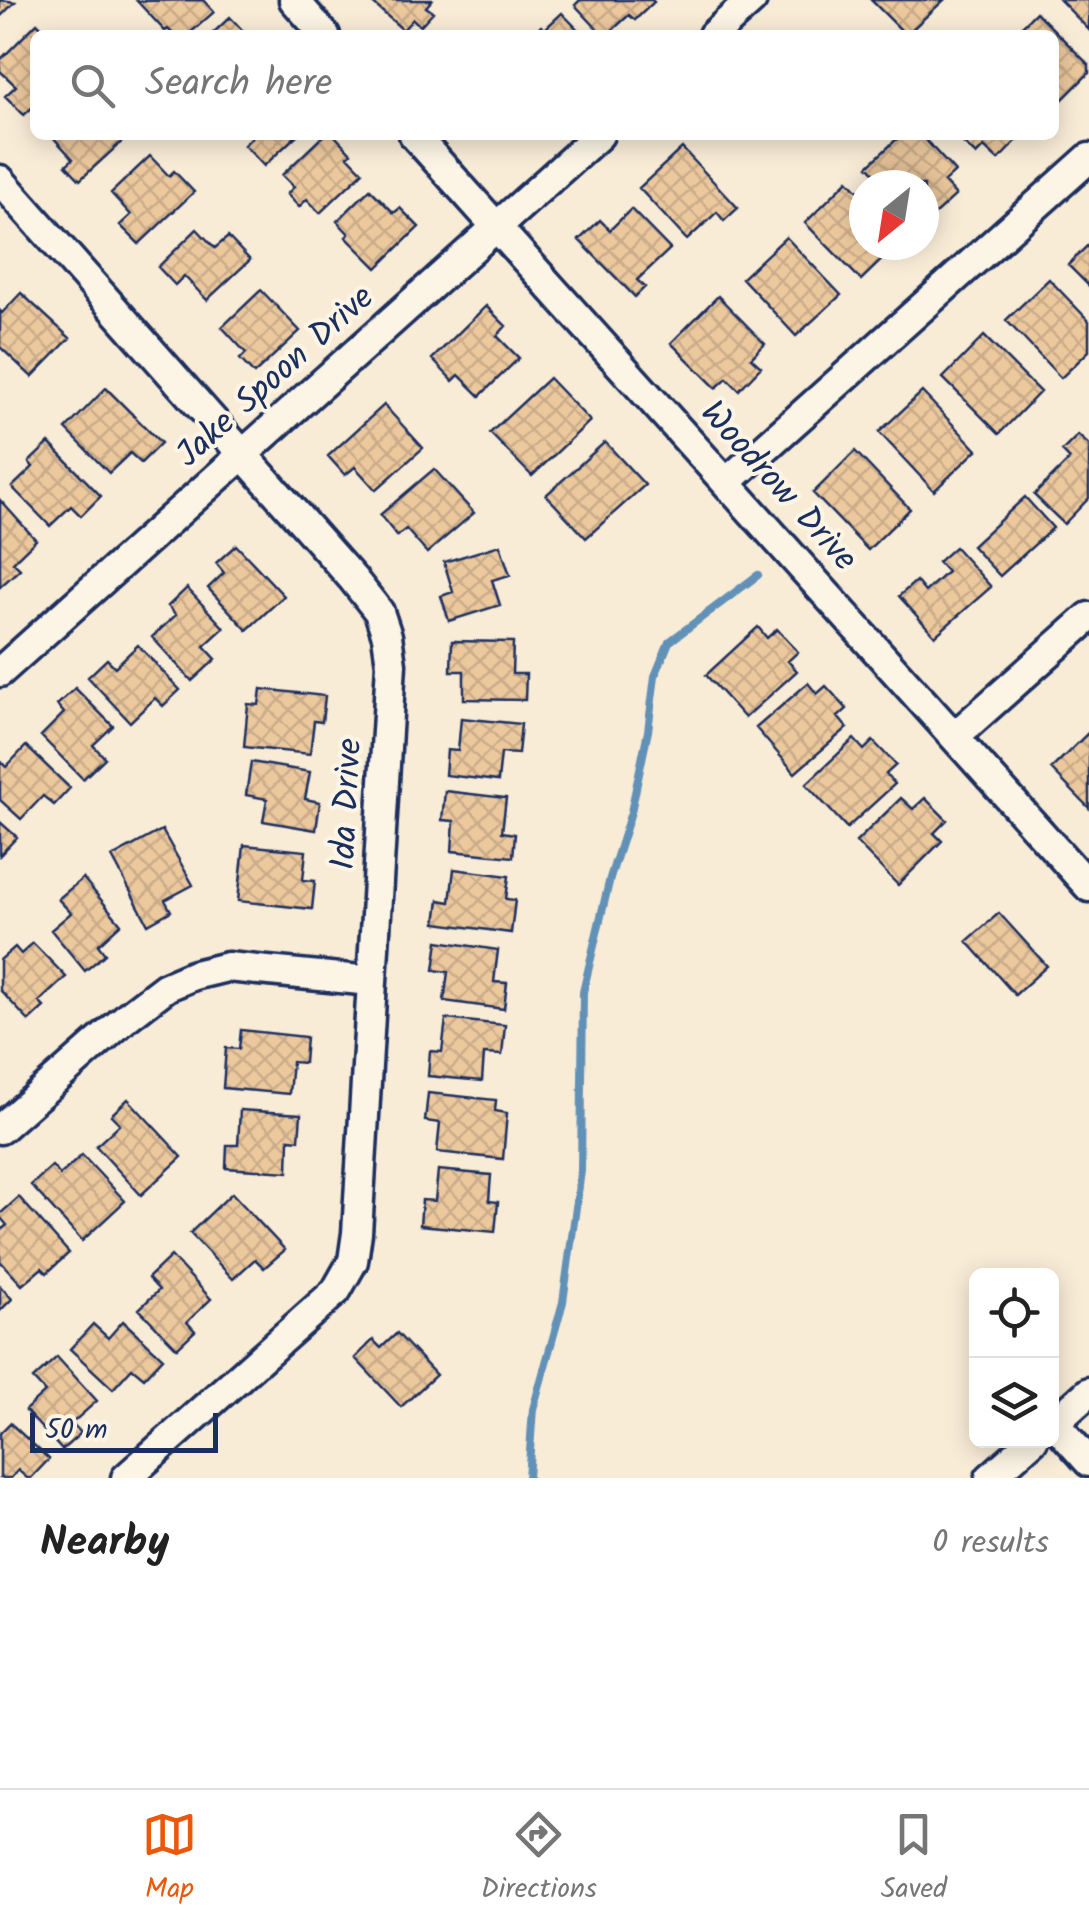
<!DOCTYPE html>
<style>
:root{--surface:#fff;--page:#f2f2f2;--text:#222;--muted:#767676;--line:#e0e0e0;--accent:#ea580c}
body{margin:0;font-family:Kalam,sans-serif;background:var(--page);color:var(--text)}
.controls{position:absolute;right:30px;bottom:30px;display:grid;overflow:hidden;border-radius:15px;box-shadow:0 5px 25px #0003}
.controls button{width:90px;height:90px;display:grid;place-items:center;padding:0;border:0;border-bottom:2px solid var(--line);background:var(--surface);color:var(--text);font:50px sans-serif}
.compass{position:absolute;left:849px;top:170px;width:90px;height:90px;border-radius:50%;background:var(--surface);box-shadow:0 5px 25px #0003;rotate:210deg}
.scale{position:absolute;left:30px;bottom:25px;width:188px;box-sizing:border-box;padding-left:10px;border:5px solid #1b2f5e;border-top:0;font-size:28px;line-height:35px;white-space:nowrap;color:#1b2f5e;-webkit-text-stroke:8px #fcf5e5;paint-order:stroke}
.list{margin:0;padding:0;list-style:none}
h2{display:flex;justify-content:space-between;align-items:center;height:130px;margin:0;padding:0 40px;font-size:42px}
h2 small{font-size:32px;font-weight:400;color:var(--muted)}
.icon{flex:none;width:55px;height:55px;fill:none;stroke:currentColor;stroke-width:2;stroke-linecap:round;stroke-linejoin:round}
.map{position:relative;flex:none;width:1089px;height:1478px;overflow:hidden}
.search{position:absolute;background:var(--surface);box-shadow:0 5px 25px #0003;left:30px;right:30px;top:30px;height:110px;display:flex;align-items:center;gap:25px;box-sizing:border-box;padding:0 35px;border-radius:15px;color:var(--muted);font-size:38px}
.sheet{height:310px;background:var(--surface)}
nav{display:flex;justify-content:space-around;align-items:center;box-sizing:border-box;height:140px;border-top:2px solid var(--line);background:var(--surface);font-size:28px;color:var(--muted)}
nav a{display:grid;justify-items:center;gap:5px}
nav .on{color:var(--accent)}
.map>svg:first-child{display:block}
</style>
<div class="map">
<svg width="1089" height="1478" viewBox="0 0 1089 1478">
<defs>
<pattern id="building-cross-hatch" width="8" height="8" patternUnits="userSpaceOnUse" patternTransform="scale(2.5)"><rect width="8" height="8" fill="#ecc89d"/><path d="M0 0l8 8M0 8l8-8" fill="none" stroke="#caac8a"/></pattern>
</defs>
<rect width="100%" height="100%" fill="#f9ecd7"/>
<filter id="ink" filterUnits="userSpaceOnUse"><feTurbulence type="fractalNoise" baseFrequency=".01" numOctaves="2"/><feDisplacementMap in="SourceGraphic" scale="20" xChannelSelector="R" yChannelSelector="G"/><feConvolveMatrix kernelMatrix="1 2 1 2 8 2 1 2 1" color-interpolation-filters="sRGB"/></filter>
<g filter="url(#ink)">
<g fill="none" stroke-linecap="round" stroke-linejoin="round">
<!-- stream -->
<path stroke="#6291b7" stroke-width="8" d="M528 1478 533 1409 563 1302 581 1171 583 992 610 878 631 812 648 731 655 676 669 642 758 575"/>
</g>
<!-- building -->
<path fill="url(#building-cross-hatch)" stroke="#1b2f5e" stroke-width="2.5" d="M0 0 15 2 0 17Z
M203 0 214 12 188 35H174L168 29 165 31 137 1Z
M369 0H432L426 7 433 12 420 26 413 19 403 30Z
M580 0H652L654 2 635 20 629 15 607 35H603L575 5Z
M871 0H944L906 35Z
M1060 0H1089V30Z
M1036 12 1089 65V73L1054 108V35H1013Z
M562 13 583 35H531L541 26 544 30Z
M230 17 247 35H211Z
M37 23 49 35H35V105L24 115 5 96 16 86 0 71V60Z
M51 135H125L127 137 80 180 66 165 73 159Z
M254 135H297L264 166 244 145Z
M324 135H334L351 153 348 156 363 172 320 213 307 199 299 207 287 194 294 187 282 175Z
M901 135H921L955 172 944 182 956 195 933 216 924 206V185H886L868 166Z
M955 135H1016L1019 138 998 160 984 147 976 155Z
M682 148 738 208 724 221 717 212 687 240 639 188Z
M150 156 169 176 174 171 194 192 139 244 120 225 131 215 111 193Z
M848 180 864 197V245H897L861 280 805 223Z
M370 189 394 213 400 208 419 227 377 268 346 237 349 234 337 221Z
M631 209 670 249 637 280 645 287 635 297 579 240 600 220 610 230Z
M197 229 215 248 228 237 250 260 207 300 184 276 175 285 158 267Z
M786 237 841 295 796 336 742 278Z
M1089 244V286L1068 265Z
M1049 279 1089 321V351L1061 378 1006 320Z
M261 290 300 331 254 374 240 359 246 353 222 327Z
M21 293 70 338 32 377 0 347V311L2 313Z
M718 296 765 344 751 358 761 367 739 390 727 378 716 388 671 343Z
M486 306 506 326 497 336 519 358 480 396 459 375 453 381 432 359Z
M984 336 1040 392 999 434 943 378Z
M549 378 590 421 532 476 490 433Z
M106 388 161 443 141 463 130 453 109 473 66 429Z
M922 392 977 450 934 491 879 432Z
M384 405 423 448 376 490 355 467 345 475 328 456Z
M1078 435 1089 445V498L1064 524 1034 495 1070 459 1062 451Z
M605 442 645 485 586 538 546 495Z
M49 443 101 496 81 516 71 506 50 526 12 487 33 467 29 462Z
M855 451 910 509 868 550 813 493Z
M434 469 474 513 427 553 406 529 397 536 380 515Z
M1025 497 1053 528 1000 576 972 546Z
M0 500 36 540 13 562 20 569 0 587Z
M236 545 284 596 247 630 208 588 224 573 216 563Z
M500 545 510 575 492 580 500 605 449 621 441 596 453 592 444 562Z
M955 547 991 587 935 636 899 596 916 581 925 592 947 572 938 562Z
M187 588 224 628 204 646 216 659 192 681 152 637 176 615 168 606Z
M758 627 767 638 777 629 798 652 788 661 797 671 745 718 706 675Z
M452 641 513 642 512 674H526L525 700 464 699V671H451Z
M138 645 180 690 163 706 155 698 130 722 88 677 107 659 115 667Z
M808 683 817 694 826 686 847 709 838 717 847 728 795 773 756 728Z
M75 688 113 726 93 745 105 758 83 779 41 736 64 713 57 705Z
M261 689 325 696 322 722 314 721 310 754 244 747 248 704 259 705Z
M461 718 521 724 518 754 501 753 498 781 445 775 447 750 458 751Z
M1089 732V808L1051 769Z
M854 739 864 750 873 741 896 765 886 774 895 784 847 828 806 784Z
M26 746 70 788 54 805 43 796 21 819 0 800V761L6 767Z
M251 762 310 772 305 799 320 802 316 830 263 821 267 799 246 795Z
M445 791 506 798 502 832 515 834 513 857 452 851 454 821 442 820Z
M901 798 913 809 925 798 947 820 934 833 942 841 898 885 856 842Z
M0 822 17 837 0 855Z
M162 830 193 885 165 900 171 911 148 924 112 857Z
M244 845 306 851 303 880 315 881 312 909 238 901Z
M454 869 509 876 506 899 515 900 511 933 436 923 439 900 450 902Z
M83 878 121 924 98 945 105 954 85 971 51 930 71 913 58 899Z
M999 913 1047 966 1015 995 967 941Z
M438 941 498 950 494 982 507 983 504 1009 444 1001 448 972 434 970Z
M33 943 66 977 39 1002 44 1007 29 1021 0 990V960L15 947 21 954Z
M446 1019 505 1025 502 1055 484 1054 482 1081 428 1076 430 1051 442 1052Z
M241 1030 306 1037 304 1063 292 1062 289 1094 223 1088 226 1048 239 1049Z
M428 1093 496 1100 495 1111 507 1113 503 1159 437 1152 440 1123 425 1121Z
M128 1099 182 1157 141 1195 96 1146 120 1124 111 1115Z
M240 1110 301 1114 299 1140 289 1139 288 1172 226 1168 227 1145H238Z
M82 1155 125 1201 82 1241 31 1185 52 1166 60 1175Z
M438 1170 491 1175 489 1201 498 1202 495 1232 420 1225 422 1200 435 1201Z
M232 1193 285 1250 264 1268 255 1259 233 1279 190 1233Z
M19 1197 69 1253 47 1273 42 1268 22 1285 0 1261V1231L7 1225 0 1217V1214Z
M171 1256 211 1299 187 1322 195 1331 177 1348 139 1309 159 1290 148 1278Z
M0 1286 12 1299 0 1311Z
M123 1321 163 1358 144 1378 132 1368 113 1389 70 1349 93 1324 108 1338Z
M397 1333 436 1375 401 1407 355 1358 373 1340 381 1348Z
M57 1357 97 1401 72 1423 81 1433 62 1450 25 1410 45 1392 33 1379Z
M10 1423 49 1459 31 1478H27L18 1470 11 1478H0V1433Z"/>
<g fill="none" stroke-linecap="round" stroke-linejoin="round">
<defs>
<path id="minor" d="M294 0 325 35
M713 35 752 0
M414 135 1089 887
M0 180 353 579 379 612 387 636 391 664 357 1233 353 1261 336 1291 126 1478
M727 482 1089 158
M0 672 599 135
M955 736 1089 617
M0 1129 128 1016 166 987 194 975 227 967 371 981
M1054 1423 1089 1462
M1052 1425 1089 1392
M990 1478 1033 1440"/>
</defs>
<!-- minor casing -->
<use href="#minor" stroke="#1b2f5e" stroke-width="35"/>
<!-- minor -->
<use href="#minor" stroke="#fcf5e5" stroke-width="28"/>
</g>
</g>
<g text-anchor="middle" stroke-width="8" stroke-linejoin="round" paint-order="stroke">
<!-- street labels -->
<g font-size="35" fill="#1b2f5e" stroke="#fcf5e5">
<text transform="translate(274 375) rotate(-42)" y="12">Jake Spoon Drive</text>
<text transform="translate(780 485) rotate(48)" y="12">Woodrow Drive</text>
<text transform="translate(345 804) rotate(-87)" y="12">Ida Drive</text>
</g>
</g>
</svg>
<div class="controls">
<button><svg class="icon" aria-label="locate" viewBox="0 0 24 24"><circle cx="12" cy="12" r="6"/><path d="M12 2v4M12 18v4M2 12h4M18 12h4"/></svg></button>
<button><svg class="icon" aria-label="layers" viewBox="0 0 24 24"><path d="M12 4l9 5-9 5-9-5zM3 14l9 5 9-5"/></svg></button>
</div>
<svg class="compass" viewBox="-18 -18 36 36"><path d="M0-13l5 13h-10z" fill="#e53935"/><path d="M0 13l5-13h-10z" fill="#767676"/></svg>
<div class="scale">50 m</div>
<div class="search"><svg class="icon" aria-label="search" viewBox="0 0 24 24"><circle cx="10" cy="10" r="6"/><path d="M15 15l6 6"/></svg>Search here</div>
</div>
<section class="sheet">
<h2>Nearby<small>0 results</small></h2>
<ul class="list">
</ul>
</section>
<nav>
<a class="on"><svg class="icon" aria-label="map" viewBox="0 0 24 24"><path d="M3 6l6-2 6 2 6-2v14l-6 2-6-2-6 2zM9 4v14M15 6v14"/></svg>Map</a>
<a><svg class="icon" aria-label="directions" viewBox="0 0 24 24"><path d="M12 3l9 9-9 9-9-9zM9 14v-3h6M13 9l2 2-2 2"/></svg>Directions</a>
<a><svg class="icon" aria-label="saved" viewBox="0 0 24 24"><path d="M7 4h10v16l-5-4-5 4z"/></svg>Saved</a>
</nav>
